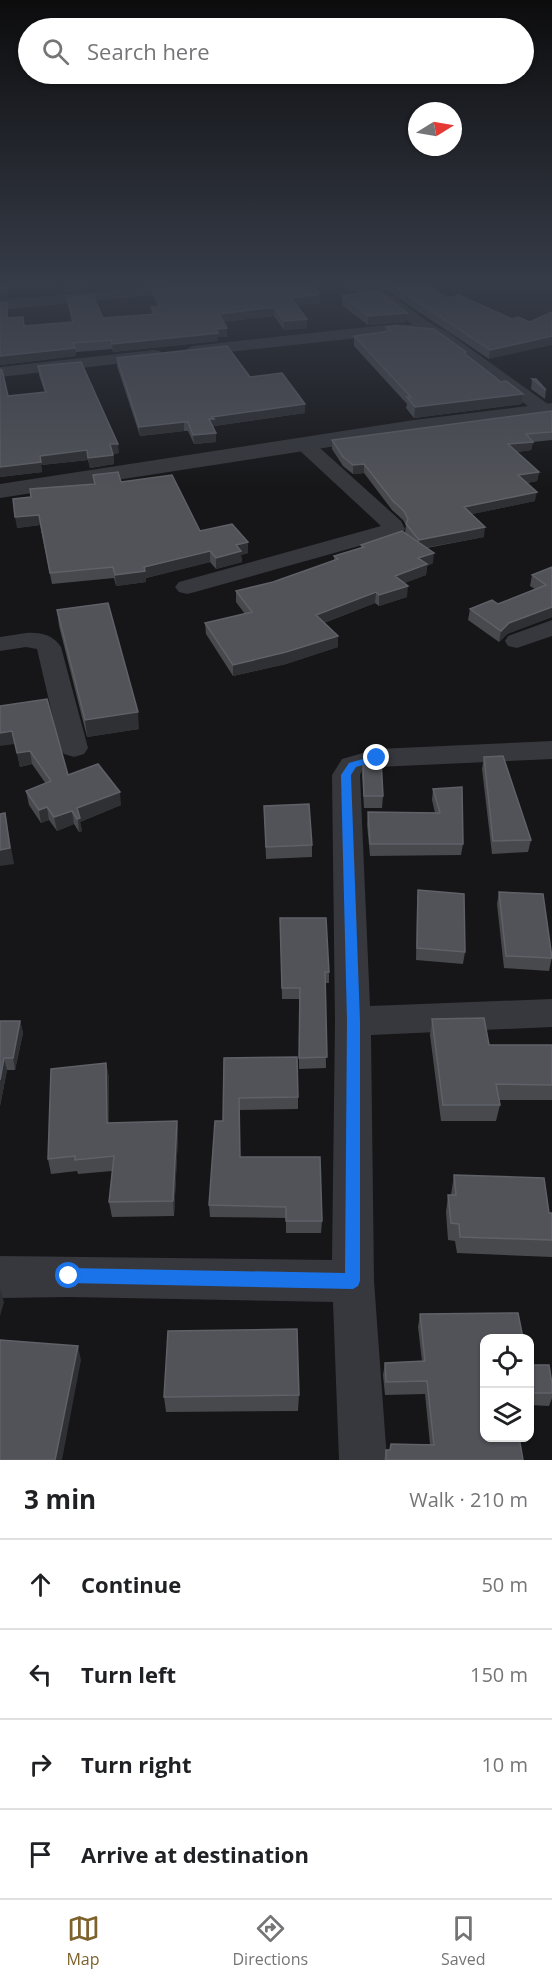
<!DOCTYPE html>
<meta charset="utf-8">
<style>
:root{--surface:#fff;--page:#f6f6f6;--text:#202124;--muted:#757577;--line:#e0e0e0;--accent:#7e622b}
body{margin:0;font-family:"Open Sans",sans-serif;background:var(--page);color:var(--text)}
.controls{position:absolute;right:18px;bottom:18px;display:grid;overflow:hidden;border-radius:12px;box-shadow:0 2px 4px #0004}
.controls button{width:54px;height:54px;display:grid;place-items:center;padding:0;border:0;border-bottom:2px solid var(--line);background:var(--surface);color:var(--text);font:30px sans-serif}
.compass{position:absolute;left:408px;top:102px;width:54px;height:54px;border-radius:50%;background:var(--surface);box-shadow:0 2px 4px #0004;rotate:79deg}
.stop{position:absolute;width:18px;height:18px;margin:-14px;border:4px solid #1a73e8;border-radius:50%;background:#fff}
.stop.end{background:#1a73e8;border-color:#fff;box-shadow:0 2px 6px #0008}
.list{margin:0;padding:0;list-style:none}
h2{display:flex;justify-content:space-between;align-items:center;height:78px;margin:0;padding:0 24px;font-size:26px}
h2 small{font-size:20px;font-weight:400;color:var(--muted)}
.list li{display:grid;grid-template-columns:39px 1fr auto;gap:18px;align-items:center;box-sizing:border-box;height:90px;padding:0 24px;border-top:2px solid var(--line)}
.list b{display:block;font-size:22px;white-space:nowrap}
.list em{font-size:20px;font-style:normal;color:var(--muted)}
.icon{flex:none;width:33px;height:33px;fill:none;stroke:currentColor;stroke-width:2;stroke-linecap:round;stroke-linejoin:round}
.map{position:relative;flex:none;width:552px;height:1460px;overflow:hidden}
.search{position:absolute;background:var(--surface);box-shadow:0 2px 4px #0004;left:18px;right:18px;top:18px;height:66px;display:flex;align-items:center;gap:15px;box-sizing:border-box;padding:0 21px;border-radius:33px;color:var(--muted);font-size:22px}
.sheet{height:438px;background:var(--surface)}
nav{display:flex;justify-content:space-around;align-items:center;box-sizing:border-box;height:84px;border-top:2px solid var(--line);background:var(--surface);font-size:16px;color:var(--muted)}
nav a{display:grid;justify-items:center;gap:3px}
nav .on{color:var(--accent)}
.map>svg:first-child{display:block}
</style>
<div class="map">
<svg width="552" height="1460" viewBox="0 0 552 1460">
<rect width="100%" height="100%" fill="#161618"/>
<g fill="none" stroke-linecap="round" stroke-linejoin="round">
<!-- minor -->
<path fill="#37383d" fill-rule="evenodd" d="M172 285H224L217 289 0 310V300Z
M345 285C396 282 406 315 446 331L552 407V415H540L434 337 428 335 395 334 192 356 184 351 192 346 395 324 413 325 385 302 347 288Z
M154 350 160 351 162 355 160 359 0 377V367Z
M304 438 311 440 401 521 405 529 402 534 195 592 187 594 179 592 175 587 179 582 381 526 297 448 294 444 297 440Z
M552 620V636L517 648 508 646 505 641 508 636Z
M26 633C41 632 53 635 61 647L88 748 84 754 74 757 64 754 60 748 37 649 26 647 0 651V637Z
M552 741V759L378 767 362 771 360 775 370 1006 552 999V1027L371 1035 374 1281 387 1460H339L333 1302 69 1297 0 1298V1256L332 1260 335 1021 332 775 342 759 377 749Z"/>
<!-- tertiary -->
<path fill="#37383d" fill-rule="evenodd" d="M552 403V417L414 434 0 498V484L414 420Z"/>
</g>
<!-- wall -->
<path fill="#47494d" d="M369 285H428L447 298 512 319 489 359 391 293Z
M152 289 320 294V303L297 305 307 319V328L284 330 274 316 223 322 227 337H218V341L113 352 112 349 76 352V356L0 365V303H7L8 318 24 326 72 322 67 298 103 318 152 314 151 307 158 306 153 297Z
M342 296 407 313 406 322 368 325 342 305Z
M386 327 466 355 522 404 414 418 406 408 407 404 354 346V336L385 332Z
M117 358 250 377 305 404V413L214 426 213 428 216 433V442L194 444 188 431H184L140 436 117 366Z
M38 366 119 453 113 454 114 464 90 468 88 460 41 465 42 472 0 477V369L8 396 45 393 39 375Z
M532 379 546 390 545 399 531 389Z
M552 411V440L533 442 531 450 517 452 539 472 537 481 527 483 535 501 472 514 484 537 427 548 433 563 427 566 426 575 404 583 407 597 379 606 375 603 324 623 338 636V647L286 664 233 676 206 634 205 623 245 614 236 602V591L273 582 334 561V556L361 549V545L405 533 406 525 403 520 392 510 364 473 353 474 343 466 332 449V440Z
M93 475 121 482 200 531 248 553 241 555 242 562 216 569 210 562 146 578V582L116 586 114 578 52 584 40 525 17 528 31 497 94 484Z
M552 567V617L507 634 499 642 468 620 470 609 498 604 535 589 530 586 532 575Z
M57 610 139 729 87 737 59 626Z
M0 706 68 775 121 805 80 822 82 831 79 832 74 824 57 831 49 820 41 823 29 805 26 791 46 784 32 764 20 767 15 744Z
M484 757 531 840 528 852 492 854 482 769Z
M363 763 383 796 382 808H364L362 775Z
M433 789 463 844 461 855 370 856 367 824 368 812 435 813 432 800Z
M264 806 312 845V857L266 859Z
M418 890 465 952 463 964 416 960 417 902Z
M499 892 552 957 549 971 504 968 497 904Z
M280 918 329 972V983H325L326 1068 299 1069V999H282Z
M432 1019 489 1045H552V1100H499L500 1105 496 1121H441L430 1035Z
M0 1021H20L23 1033 15 1070H7L0 1106Z
M224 1058 298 1097V1109L240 1110V1157L322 1221 321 1233H286V1218L210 1217 209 1205 223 1121Z
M106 1063 109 1078V1123L177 1121 178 1136 174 1216 112 1217 109 1202 112 1171 78 1174 77 1171 51 1174 48 1159Z
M454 1175 549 1213H552V1257L457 1253 455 1241 448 1240 446 1212 448 1195H451Z
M420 1314 484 1338 523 1460H384L386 1450H390L391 1444H430L425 1394 385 1395 383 1375 385 1363 422 1361 418 1327Z
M530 1365 552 1384V1398L549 1406 530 1405Z
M299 1395 298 1411 166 1412 164 1397Z"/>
<!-- shaded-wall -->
<path fill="#2f3033" d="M7 285H62V286L8 290V297L0 299V291Z
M64 285H88V290L65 292Z
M320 294V303L291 306V298Z
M274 307V316L219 322V314Z
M407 313 406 322 368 325V316Z
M307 319V328L284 330V321Z
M227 328V337H218V341L113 352 112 344Z
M552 336V345L489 359 490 350Z
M75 348 76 356 0 365V356Z
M523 394 522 404 414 418 415 407Z
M305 404V413L214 426V428H210L209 419 212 417Z
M184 422V431L140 436 139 427Z
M216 433V442L194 444 193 435Z
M533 442 531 450 507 453 508 444Z
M110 444H118L119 453 111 454Z
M87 450 88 460 41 465 42 472 0 477V467L40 456Z
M113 455 114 464 90 468 88 458Z
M364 464V473L353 474V465Z
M539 472 537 481 517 484 518 475Z
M537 492 535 501 463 516 464 507Z
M39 515 40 525 17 528 15 517Z
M485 527 484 537 418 549 419 540Z
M248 542V553L241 555 242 562 216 569V558L236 545Z
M210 551V562L146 578V582L116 586 115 575Z
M434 553 433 563 427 566 426 575 395 587V576L418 558Z
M408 586 407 597 379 606V595Z
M376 592 375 603 316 626V615Z
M552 607V617L507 634 499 642 501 631 509 623Z
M338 636V647L286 664 233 676V665Z
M138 712 139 729 87 737 85 720Z
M12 731 15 744 0 746V733Z
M30 751 32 764 20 767 17 753Z
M120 792 121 805 80 822 82 831 79 832 77 808Z
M47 807 49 820 41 823 39 810Z
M72 811 74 824 57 831 54 817Z
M5 813 14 864 0 866V850Z
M20 1021 23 1033 15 1070 13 1058Z
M4 1058 7 1070 0 1106V1080Z
M106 1063 109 1078V1137L107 1123Z
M177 1121 178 1136 174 1216 173 1201Z
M0 1288 4 1302 0 1316Z
M78 1346 81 1360 62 1460H55Z"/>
<!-- building -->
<path fill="#525359" stroke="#5f6168" stroke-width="1.5" d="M0 285H7V289L0 291Z
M202 285H313L320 294 291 298 307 319 284 321 274 307 219 314 227 328 216 329 218 333 112 344 111 340 73 343 75 348 0 356V303H7V318L23 317 24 326 73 322 67 298 93 295 103 318 156 314 151 307 161 306 152 289Z
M392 285H428L447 298 459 295 512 319 518 317 530 322 552 312V336L490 350Z
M373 291 384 295 407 313 368 316 342 296Z
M396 326 434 329 466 352 464 353 501 382 506 381 523 394 415 407 407 397H411L354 336 391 331 386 327Z
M227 346 250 377 282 373 305 404 212 417 214 419H209L216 433 193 435 188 422H184L139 427 117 358Z
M81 362 118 444H110L113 455 88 458 87 450 40 456 41 462 0 467V369L2 370 8 396 46 392 38 366Z
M532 379H536L546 390Z
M552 411V432L526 434 533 442 508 444 539 472 518 475 537 492 464 507 485 527 419 540 406 524 408 519 404 511 393 501 364 464 353 465 343 457 332 440Z
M118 472 121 482 172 475 200 531 232 524 248 542 236 545 241 551 216 558 210 551 144 567 145 571 115 575 113 567 50 573 39 515 15 517 13 499 31 497 30 489 95 484 93 475Z
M402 531 434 553 418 558 427 564 395 576 408 586 379 595 376 592 316 615 338 636 286 652 233 665 205 623 252 612 236 591 273 582 338 559 334 556 364 547 361 545Z
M552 567V607L509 623 501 631 470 609 492 600 498 604 546 585 532 575Z
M108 603 138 712 85 720 57 610Z
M47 699 68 775 98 764 120 792 77 808 80 818 77 819 72 811 54 817 47 807 39 810 26 791 51 781 30 751 17 753 12 731 0 733V706Z
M503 756 531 840 493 841 484 757Z
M372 759H381L383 796H364L363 763Z
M462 787 463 844H370L368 812 440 813 433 789Z
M309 804 312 845 266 847 264 806Z
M5 813 10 848 0 850V814Z
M418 890 464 894 465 952 417 948Z
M499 892 543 894 552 958 506 956Z
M280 918H326L329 972H325L327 1057 299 1058 300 988H282Z
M484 1018 489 1045H552V1085L496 1084 500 1105H443L432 1019Z
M0 1021H20L13 1058H4L0 1080Z
M297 1057 298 1097 239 1098 240 1157H320L322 1221H286V1207L209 1205 215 1121H223L224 1058Z
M106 1063 107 1123 177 1121 173 1201 109 1202 114 1156 75 1160V1156L48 1159 51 1069Z
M454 1175 544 1178 549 1213H552V1240L460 1237 459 1224 451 1223 448 1195H456Z
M518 1313 523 1338H484V1437H519L523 1460H386V1450H390L391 1444 434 1445 427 1381 386 1382 385 1363 425 1361 420 1314Z
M297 1329 299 1395 164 1397 168 1331Z
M0 1340 78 1346 55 1460H0Z
M530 1365H549L552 1384V1393H530Z"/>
<!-- sky -->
<linearGradient id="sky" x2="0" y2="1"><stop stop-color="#0c0c0d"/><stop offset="0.58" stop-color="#363c48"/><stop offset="1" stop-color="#363c48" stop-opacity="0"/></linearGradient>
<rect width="552" height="489" fill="url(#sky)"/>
<!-- route -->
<path fill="#1a73e8" d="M377 755 382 758 380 760 356 767 351 775 360 1021V1281L358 1286 353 1289 69 1283 64 1281 62 1276 64 1270 69 1268 345 1273 347 1021 341 775 349 763Z"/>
</svg>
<div class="controls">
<button><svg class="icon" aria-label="locate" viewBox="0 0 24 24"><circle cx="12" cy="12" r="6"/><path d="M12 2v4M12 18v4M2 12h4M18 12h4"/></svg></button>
<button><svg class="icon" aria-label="layers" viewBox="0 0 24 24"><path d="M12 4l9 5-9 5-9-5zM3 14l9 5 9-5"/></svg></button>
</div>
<svg class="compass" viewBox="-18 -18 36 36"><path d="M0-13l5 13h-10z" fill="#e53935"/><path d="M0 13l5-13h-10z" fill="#757577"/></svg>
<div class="stop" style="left:69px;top:1276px"></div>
<div class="stop end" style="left:377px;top:758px"></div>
<div class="search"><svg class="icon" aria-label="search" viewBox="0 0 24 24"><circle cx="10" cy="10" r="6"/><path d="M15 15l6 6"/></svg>Search here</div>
</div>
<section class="sheet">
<h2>3 min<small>Walk · 210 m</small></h2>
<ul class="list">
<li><svg class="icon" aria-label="ahead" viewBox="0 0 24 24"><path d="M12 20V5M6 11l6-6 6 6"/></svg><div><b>Continue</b></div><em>50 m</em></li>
<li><svg class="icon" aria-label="left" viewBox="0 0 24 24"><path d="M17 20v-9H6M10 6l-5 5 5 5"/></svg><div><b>Turn left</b></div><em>150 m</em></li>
<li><svg class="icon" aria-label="right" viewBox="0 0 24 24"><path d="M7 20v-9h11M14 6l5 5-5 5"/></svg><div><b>Turn right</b></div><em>10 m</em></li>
<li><svg class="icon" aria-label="arrive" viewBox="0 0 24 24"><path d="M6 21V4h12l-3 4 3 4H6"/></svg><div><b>Arrive at destination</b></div></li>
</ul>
</section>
<nav>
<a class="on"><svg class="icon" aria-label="map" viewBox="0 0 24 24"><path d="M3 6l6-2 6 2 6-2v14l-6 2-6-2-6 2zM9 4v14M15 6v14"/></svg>Map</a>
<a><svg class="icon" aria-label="directions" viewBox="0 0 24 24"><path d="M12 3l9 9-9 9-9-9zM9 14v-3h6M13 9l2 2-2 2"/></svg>Directions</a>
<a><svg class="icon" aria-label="saved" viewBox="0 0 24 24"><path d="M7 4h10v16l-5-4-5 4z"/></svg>Saved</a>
</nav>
